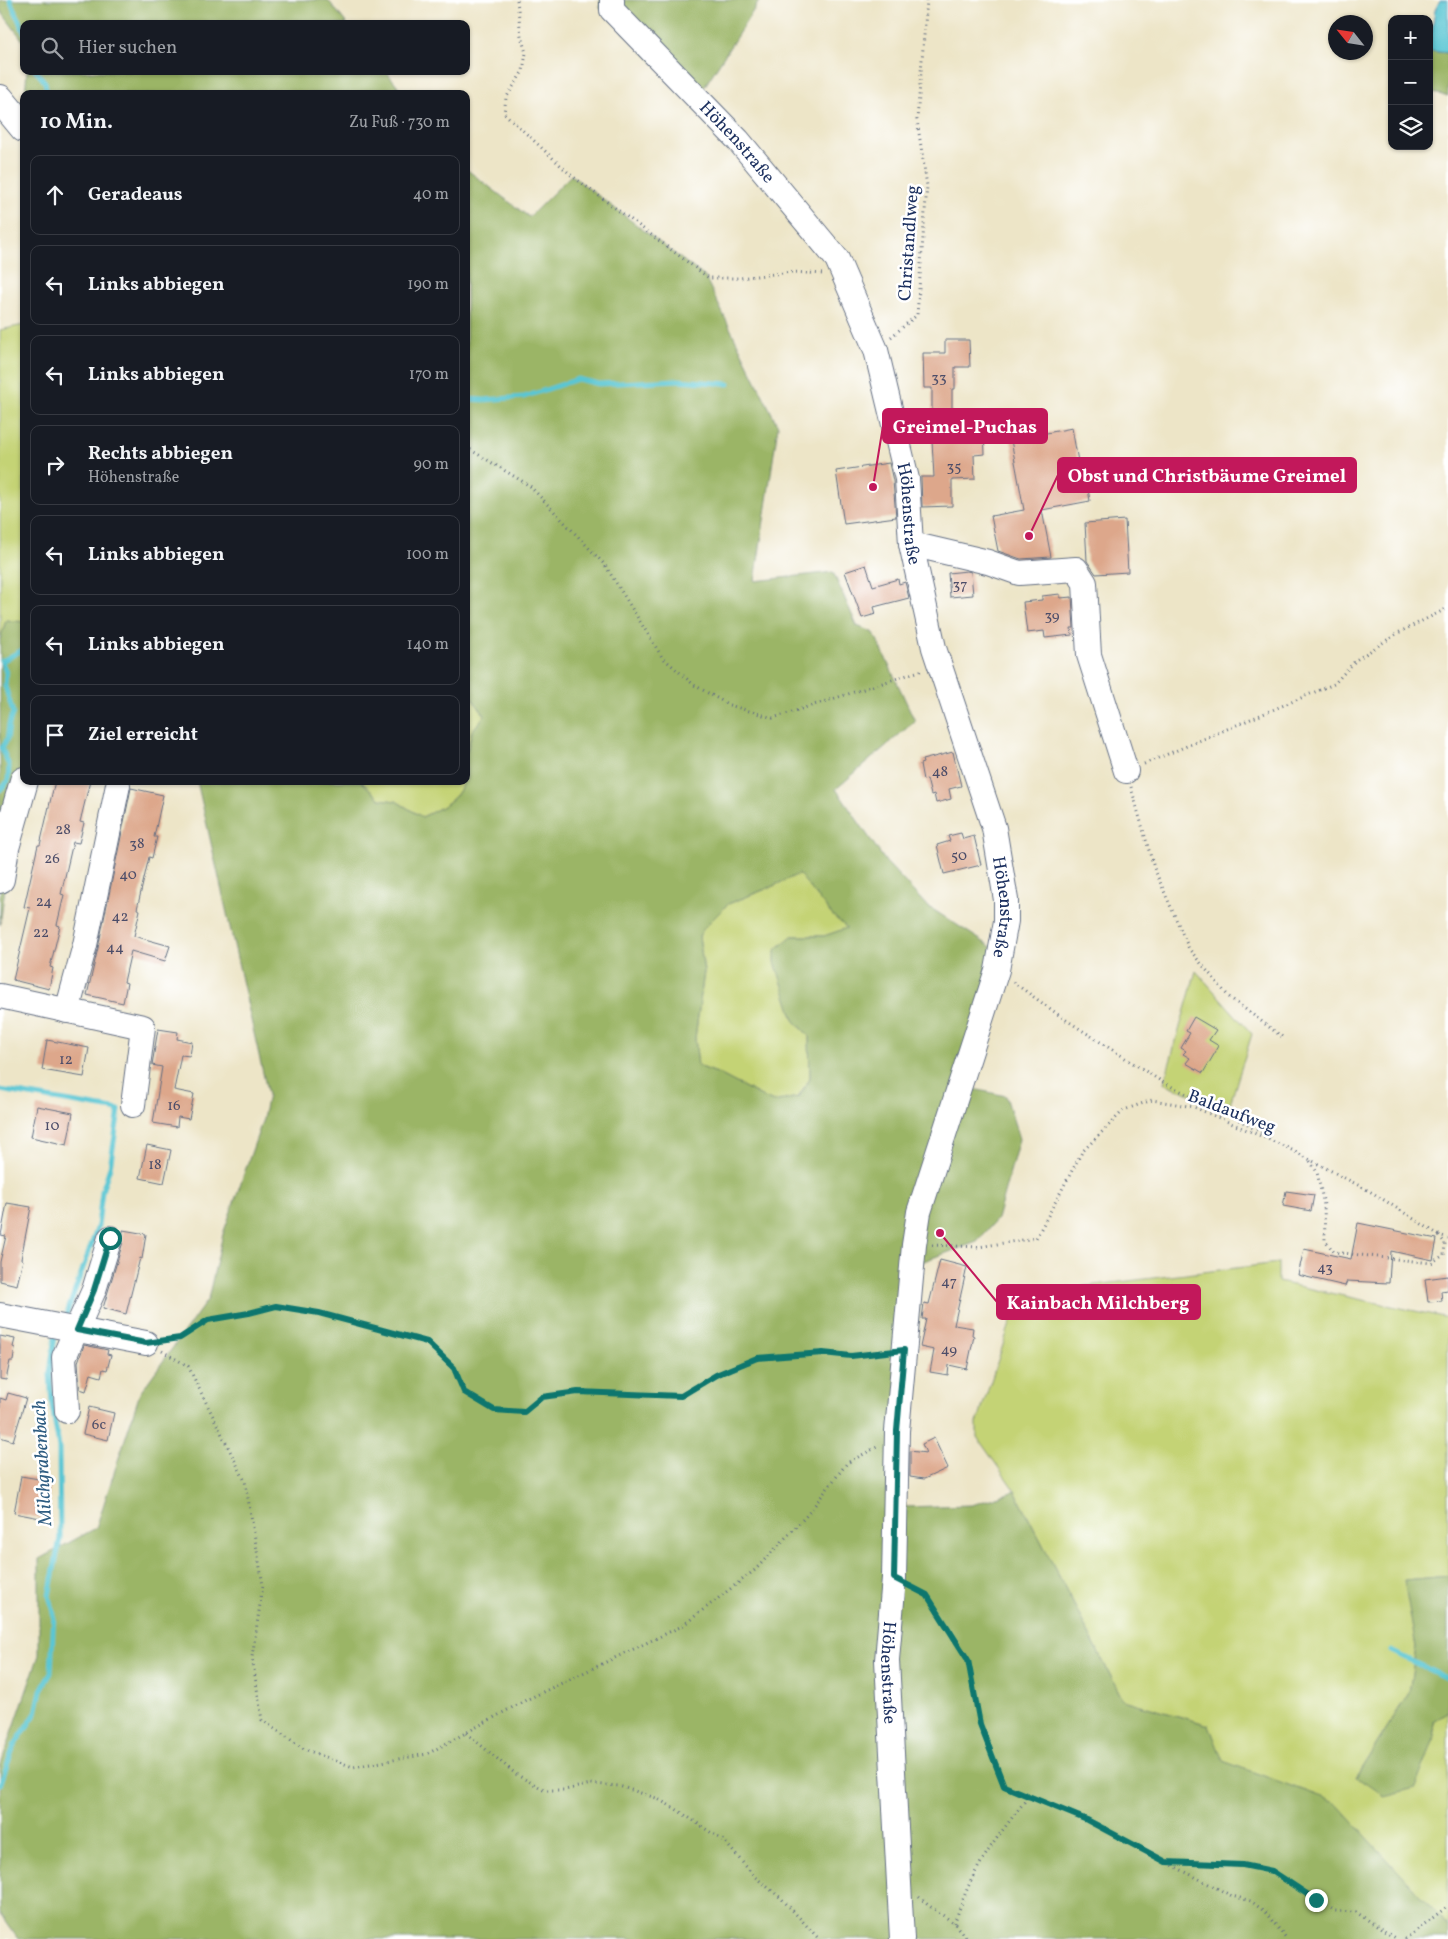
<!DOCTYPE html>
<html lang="de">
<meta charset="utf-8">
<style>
:root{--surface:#171b24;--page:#20242c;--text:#f1f3f6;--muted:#9ea1a6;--line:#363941}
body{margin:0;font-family:Vollkorn,serif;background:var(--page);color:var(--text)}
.controls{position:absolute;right:15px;top:15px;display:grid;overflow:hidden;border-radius:10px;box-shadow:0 1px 4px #0004}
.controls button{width:45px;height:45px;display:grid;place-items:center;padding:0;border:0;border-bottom:1px solid var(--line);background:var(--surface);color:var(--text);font:25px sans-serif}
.compass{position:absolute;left:1328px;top:15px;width:45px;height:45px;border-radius:50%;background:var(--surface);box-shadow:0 1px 4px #0004;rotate:300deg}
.stop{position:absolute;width:15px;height:15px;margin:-11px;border:4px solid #0f766e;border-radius:50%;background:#fff}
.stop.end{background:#0f766e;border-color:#fff;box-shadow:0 1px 5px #0008}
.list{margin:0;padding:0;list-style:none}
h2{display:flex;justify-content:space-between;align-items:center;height:65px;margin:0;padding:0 20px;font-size:21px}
h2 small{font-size:16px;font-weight:400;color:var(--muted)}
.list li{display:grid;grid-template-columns:32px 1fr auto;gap:15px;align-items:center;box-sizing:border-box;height:80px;margin:0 10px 10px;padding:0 10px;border:1px solid var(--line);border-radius:10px}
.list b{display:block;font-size:19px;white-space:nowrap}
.list p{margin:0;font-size:16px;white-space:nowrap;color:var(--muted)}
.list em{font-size:16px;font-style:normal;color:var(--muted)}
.icon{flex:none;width:28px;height:28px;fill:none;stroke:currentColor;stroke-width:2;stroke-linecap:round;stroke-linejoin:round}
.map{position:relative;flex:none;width:1448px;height:1939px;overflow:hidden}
.search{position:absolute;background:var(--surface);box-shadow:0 1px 4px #0004;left:20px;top:20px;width:450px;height:55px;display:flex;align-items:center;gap:12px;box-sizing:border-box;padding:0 18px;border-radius:10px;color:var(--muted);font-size:19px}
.panel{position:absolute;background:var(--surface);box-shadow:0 1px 4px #0004;left:20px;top:90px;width:450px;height:695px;border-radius:10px}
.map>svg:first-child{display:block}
</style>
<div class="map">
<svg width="1448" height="1939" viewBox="0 0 1448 1939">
<rect width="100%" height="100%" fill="#fff"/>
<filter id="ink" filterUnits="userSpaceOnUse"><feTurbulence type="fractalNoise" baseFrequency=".02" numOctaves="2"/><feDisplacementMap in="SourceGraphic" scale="10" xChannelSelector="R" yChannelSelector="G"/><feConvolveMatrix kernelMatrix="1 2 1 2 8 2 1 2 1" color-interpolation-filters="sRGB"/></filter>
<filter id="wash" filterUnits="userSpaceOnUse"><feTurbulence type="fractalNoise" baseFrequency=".0096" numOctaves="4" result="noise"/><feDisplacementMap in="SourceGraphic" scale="20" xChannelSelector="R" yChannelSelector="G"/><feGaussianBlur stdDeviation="1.12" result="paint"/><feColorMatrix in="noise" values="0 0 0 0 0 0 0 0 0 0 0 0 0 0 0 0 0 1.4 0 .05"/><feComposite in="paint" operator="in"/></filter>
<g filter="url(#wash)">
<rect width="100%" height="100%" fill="#ede5c7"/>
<!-- green -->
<path fill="#c4d375" stroke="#70816a" d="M24 325V622L6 620 0 640V330Z
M466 694 470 696 485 715 472 731 466 755Z
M361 781H463C461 799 437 810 422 817L396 801 380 799Z
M799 873 832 915 848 928 824 936H792L787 995 794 1020 809 1036 810 1078 798 1097 773 1102 717 1073 698 1066 695 1038 704 972 699 936 704 928 728 904 771 887Z
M1196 971 1252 1034 1228 1110 1164 1083Z
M1278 1263V1282L1448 1318V1576L1405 1580 1416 1647 1409 1693 1356 1777 1434 1739 1433 1721 1448 1711V1926L1335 1803 1222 1761 1209 1725 1123 1700 1015 1491 977 1437V1423L1020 1294Z"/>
<!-- forest -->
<path fill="#9bb566" stroke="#5b7262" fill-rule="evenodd" d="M0 0H328L347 24H24V42L0 10Z
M600 0H760L694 103 600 8Z
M1429 51 1448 53V96L1432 93Z
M27 71H386L404 94H25Z
M466 169 529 217 571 175 705 277 778 426 755 581 833 572 857 626 874 633 915 721 836 789 886 862 926 905 1007 957 960 1086 1006 1096 1019 1139 997 1219 977 1242 921 1262 903 1507 972 1505 1015 1491 1123 1700 1209 1725 1223 1761 1335 1802 1448 1926V1939H18L0 1913V1767L39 1655V1559L96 1528 140 1393 208 1299 223 1234 263 1119 268 1095 197 781H361L380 799 396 801 422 817C437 810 461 799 463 781H466V755L472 731 485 715 470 696 466 694ZM799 874 832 915 847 928 824 936H792L775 950V962L794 1020 809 1036 810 1078 799 1097 773 1102 717 1073 698 1066 695 1038 704 972 699 936 704 928 728 904 771 887Z
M6 620 24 622V781L8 866 0 925V640Z
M1448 1576V1711L1433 1721 1434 1739 1415 1788 1384 1796 1356 1777 1409 1693 1416 1647 1404 1580Z"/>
<!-- water -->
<path fill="#5ac6d3" stroke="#3a7a98" d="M1440 0H1448V53L1429 51 1435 10Z"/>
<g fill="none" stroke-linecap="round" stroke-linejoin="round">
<!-- stream -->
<path stroke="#5ac6d3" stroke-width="5" d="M10 0 24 32
M36 71 45 82 47 94
M466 399 484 400 524 397 578 379 599 384 678 380 729 384
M0 790 8 781 9 766 2 748C12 736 5 727 13 713L5 686 6 673 2 661 24 649
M0 1090 119 1110 110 1167 102 1191 98 1226 66 1316
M1391 1651 1448 1679
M0 1785 14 1746 36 1713 41 1690 51 1673 54 1612 49 1596 60 1538 59 1447 52 1405 50 1373 55 1336"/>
</g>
<g id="blocks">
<!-- building -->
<path fill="#dda78b" d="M945 340H969L970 367H955V389H952V424H956V433L984 432 985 454 974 455 975 479 952 480V506L922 507 921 477H934L932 441H924L923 425H932V388H924L923 353H945Z
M1072 428 1081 478 1086 477 1090 501 1042 510 1051 557 1021 559 998 551 991 516 1024 510 1011 440Z
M889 463 893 481 896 517 844 524 836 471Z
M1125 520 1128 572 1096 574 1087 561 1085 523Z
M866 565 873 586 898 579 899 584 905 582 909 598 874 607 876 614 862 618 845 572Z
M967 571 971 572 973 595 950 597 948 573Z
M1060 594V598L1072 597 1074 628H1071L1072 635 1045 638 1044 631 1027 633 1023 602 1042 600V596Z
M953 752 961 786 949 789 951 799 936 803 934 794 931 795 927 779 923 780 920 764 923 763 922 760Z
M55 781H90L80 822 84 823 79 843 73 842 61 894 64 895 57 925 60 926 50 967 53 968 49 989 13 980 30 908 24 907 38 845H40Z
M131 788 163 795 154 837H157L152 858 149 857 137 909 140 910 134 936 170 946 165 961 131 951 124 982 127 983 123 1003 87 995 98 948Z
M961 833 963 839 974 836 981 865 944 874 937 845 950 841 948 836Z
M1194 1017 1216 1030 1209 1040 1219 1046 1203 1073 1186 1063 1190 1058 1183 1054 1186 1051 1181 1048 1190 1033 1186 1031Z
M158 1029 178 1032 177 1039 192 1042 190 1056 181 1055 174 1090 194 1094 189 1119 178 1117 177 1127 153 1123 162 1067 152 1065Z
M47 1040 89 1048 84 1077 42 1070Z
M37 1106 73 1113 67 1145 31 1137Z
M147 1145 171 1150 164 1183 140 1178Z
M1286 1191 1314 1195 1311 1211 1283 1206Z
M7 1203 31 1207 21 1259 23 1260 17 1285 0 1281V1262L6 1236 1 1235Z
M1358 1223 1437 1239 1433 1260 1391 1251 1389 1283 1347 1281 1345 1286 1298 1275 1304 1249 1351 1259Z
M123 1230 146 1234 142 1259 140 1258 126 1314 103 1308 123 1242Z
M940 1260 967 1267 954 1325 973 1328 972 1335 974 1336 967 1369 949 1365 948 1375 930 1372 934 1350 920 1347 926 1319H922L924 1303 929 1304Z
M1448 1276V1290L1441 1291 1442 1301 1428 1302 1425 1279Z
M0 1336 15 1339 13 1347 15 1348 13 1361H10L6 1380 0 1379Z
M84 1345 108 1350 107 1354 111 1355 107 1370 103 1369 101 1377 91 1374 86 1391 80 1389 78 1362Z
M8 1393 26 1398 13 1441 0 1437V1398L6 1400Z
M89 1407 114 1413 108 1440 83 1434Z
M934 1438 948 1468 924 1479 910 1477V1451L926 1453 922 1444Z
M21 1476 51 1481 45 1519 14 1513Z"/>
</g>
</g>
<g filter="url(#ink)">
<use href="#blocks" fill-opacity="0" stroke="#646f83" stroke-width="1"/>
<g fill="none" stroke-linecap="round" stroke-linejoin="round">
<defs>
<g id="minor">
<path id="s1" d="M612 0V10L738 140 837 259 876 350 907 479 911 544 934 648 994 828 1006 900V921L997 970 919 1212 914 1245 897 1431 894 1578 887 1660 902 1939"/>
<path d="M911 544 988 562 1019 573 1076 569 1085 583 1089 655 1126 771"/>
<path d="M0 996 143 1027 133 1105"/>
<path d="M67 1011 85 945 118 785"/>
<path d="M0 1315 146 1343"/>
<path d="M67 1411 64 1357 94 1290 110 1238"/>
</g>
<path id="major" d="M0 99 24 128
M0 879 5 848 24 781"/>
</defs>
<!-- minor casing -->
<use href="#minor" stroke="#646f83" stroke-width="26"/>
<!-- major casing -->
<use href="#major" stroke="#646f83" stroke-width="30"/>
<!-- path -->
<path stroke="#646f83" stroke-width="3" stroke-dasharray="1 4" stroke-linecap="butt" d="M517 0 521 36 526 53 523 71 506 98 504 113 571 175 709 278H739L792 272 823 274
M891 337 917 315 927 186 917 120 927 0
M466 447 530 486 605 565 662 657 694 685 729 705 773 718 923 670
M1144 764 1334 684 1356 660 1398 633 1448 608
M1131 787 1154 868 1189 949 1229 997 1285 1039
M1013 982 1063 1018 1164 1083 1227 1113 1272 1139
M1310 1161 1317 1172 1324 1205 1325 1240 1334 1252 1431 1263 1444 1255 1445 1243 1439 1236
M932 1245 978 1247 1036 1238 1082 1152 1124 1110 1152 1100 1194 1107 1286 1147 1373 1193 1439 1235 1448 1238
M164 1340 180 1338 208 1320 249 1313 275 1306 319 1313 427 1342 453 1368 464 1392 494 1410 524 1412 542 1397 577 1392 681 1396 716 1375 757 1359 823 1353 851 1356 885 1352
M162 1351 188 1366 245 1481 263 1585 252 1657 262 1720 304 1749 353 1767 427 1754 526 1700 682 1626 755 1570 807 1515 847 1463 877 1447
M913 1588 927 1595 968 1659 980 1724 1004 1786 1087 1820 1166 1862 1243 1865 1272 1871 1335 1911 1356 1912 1396 1939
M466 1733 517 1775 545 1790H565L591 1784 619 1786 656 1798 676 1809 725 1842 755 1877 781 1898 819 1939
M1168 1863 1232 1896 1251 1901 1265 1912 1287 1939
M919 1897 928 1905 954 1923 967 1939
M954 1923C959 1911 963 1899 968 1887 983 1854 1007 1824 1029 1796
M1405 1939 1448 1906"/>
<!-- minor -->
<use href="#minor" stroke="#fff" stroke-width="24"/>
<!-- major -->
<use href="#major" stroke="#fff" stroke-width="28"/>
</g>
</g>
<g fill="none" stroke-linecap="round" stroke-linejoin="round" filter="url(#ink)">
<!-- route -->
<path stroke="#0f766e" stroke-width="6" d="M110 1238 94 1290 77 1330 146 1343 180 1338 208 1320 249 1313 276 1306 319 1313 427 1342 454 1368 464 1392 494 1410 524 1412 542 1397 578 1392 681 1396 716 1375 757 1358 823 1353 851 1356 904 1350 897 1431 894 1578 927 1595 968 1660 980 1724 1004 1786 1087 1820 1166 1862 1243 1865 1272 1871 1316 1900"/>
</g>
<g text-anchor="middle" stroke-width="5" stroke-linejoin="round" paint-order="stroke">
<!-- number labels -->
<g font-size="15" fill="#4c4d69">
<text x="939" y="382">33</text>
<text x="954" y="471">35</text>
<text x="960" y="589">37</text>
<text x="1052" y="620">39</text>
<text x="940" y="776">48</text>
<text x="63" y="834">28</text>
<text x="137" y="848">38</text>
<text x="959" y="860">50</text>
<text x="52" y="863">26</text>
<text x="128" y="879">40</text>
<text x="44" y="906">24</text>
<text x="120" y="921">42</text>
<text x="41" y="937">22</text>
<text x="115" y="952">44</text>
<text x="66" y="1064">12</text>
<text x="174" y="1110">16</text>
<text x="52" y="1130">10</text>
<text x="155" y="1169">18</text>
<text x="1325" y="1272">43</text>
<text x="949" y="1286">47</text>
<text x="949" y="1354">49</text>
<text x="99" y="1429">6c</text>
</g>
<!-- street labels -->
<g font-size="18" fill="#1b2f5e" stroke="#fff">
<text dy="6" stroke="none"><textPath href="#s1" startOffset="192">Höhenstraße</textPath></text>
<text transform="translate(908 243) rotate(-86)" y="6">Christandlweg</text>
<text dy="6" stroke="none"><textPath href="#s1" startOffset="612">Höhenstraße</textPath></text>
<text dy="6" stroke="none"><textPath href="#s1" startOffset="1019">Höhenstraße</textPath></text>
<text transform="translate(1232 1111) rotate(21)" y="6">Baldaufweg</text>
<text dy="6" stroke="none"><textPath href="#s1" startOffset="1799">Höhenstraße</textPath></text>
</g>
<!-- water labels -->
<g font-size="19" font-style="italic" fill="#2e5c81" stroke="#fff">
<text transform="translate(41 1463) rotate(-93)" y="7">Milchgrabenbach</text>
</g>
</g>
<!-- callouts -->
<path fill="none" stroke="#c2185b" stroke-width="2" d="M873 487L883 426M1029 536L1058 475M940 1233L997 1302"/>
<g fill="#c2185b" stroke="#fff" stroke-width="2">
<circle cx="873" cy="487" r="5"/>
<circle cx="1029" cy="536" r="5"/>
<circle cx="940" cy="1233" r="5"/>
</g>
<g fill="#c2185b" stroke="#c2185b" stroke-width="2">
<rect x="883" y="409" width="164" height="34" rx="5"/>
<rect x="1058" y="458" width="298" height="34" rx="5"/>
<rect x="997" y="1285" width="203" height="34" rx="5"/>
</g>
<g font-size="19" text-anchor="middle" font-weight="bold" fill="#fff">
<text x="965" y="433">Greimel-Puchas</text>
<text x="1207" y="482">Obst und Christbäume Greimel</text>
<text x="1098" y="1309">Kainbach Milchberg</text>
</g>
</svg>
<div class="controls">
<button>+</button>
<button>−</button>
<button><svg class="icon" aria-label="layers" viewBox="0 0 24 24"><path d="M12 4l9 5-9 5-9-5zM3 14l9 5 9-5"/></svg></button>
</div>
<svg class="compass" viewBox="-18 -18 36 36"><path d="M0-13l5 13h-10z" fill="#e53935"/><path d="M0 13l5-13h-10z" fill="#9ea1a6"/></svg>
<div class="stop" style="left:110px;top:1238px"></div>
<div class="stop end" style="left:1316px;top:1900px"></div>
<div class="search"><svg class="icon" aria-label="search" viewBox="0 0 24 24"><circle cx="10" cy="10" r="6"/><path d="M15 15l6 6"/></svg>Hier suchen</div>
<section class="panel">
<h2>10 Min.<small>Zu Fuß · 730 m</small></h2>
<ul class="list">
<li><svg class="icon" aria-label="ahead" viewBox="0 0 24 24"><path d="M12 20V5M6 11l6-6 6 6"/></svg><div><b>Geradeaus</b></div><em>40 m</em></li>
<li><svg class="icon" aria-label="left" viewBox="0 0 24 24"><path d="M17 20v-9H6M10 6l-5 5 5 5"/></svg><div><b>Links abbiegen</b></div><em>190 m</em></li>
<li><svg class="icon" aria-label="left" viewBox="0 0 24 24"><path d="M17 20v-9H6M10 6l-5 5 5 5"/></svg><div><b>Links abbiegen</b></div><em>170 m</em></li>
<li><svg class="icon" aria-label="right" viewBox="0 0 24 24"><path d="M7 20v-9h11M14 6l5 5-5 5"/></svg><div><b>Rechts abbiegen</b><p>Höhenstraße</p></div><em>90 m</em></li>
<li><svg class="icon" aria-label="left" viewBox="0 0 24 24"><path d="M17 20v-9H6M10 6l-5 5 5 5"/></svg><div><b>Links abbiegen</b></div><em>100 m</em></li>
<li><svg class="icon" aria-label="left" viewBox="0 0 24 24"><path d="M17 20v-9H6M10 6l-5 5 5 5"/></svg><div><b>Links abbiegen</b></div><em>140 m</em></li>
<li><svg class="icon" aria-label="arrive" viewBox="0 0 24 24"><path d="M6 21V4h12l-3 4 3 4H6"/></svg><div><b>Ziel erreicht</b></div></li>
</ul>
</section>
</div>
